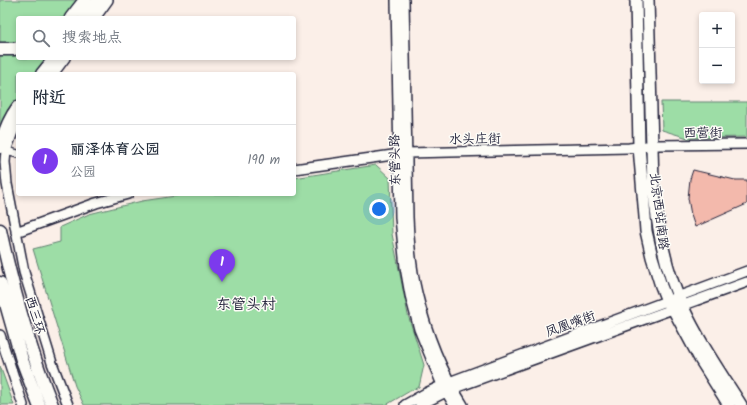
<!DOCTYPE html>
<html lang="zh">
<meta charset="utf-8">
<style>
:root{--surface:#fff;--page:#f6f6f7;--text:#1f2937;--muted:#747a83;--line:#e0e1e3;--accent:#7c3aed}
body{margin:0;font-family:Kalam,"LXGW WenKai TC",sans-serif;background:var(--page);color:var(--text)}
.controls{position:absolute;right:12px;top:12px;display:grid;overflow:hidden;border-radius:4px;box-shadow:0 2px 6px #0003}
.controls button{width:36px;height:36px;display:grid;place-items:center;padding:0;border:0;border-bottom:1px solid var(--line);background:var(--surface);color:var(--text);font:20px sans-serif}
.you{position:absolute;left:379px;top:209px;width:14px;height:14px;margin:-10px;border:3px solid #fff;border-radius:50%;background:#1a73e8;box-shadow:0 0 0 6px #1a73e833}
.badge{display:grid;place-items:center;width:26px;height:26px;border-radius:50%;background:var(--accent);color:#fff;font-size:13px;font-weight:700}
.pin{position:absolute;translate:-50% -33px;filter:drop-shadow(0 1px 2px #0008)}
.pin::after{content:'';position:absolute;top:21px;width:14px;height:12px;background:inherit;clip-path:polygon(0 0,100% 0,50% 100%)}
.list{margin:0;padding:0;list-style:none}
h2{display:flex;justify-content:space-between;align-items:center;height:52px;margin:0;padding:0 16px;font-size:17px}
h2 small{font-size:13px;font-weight:400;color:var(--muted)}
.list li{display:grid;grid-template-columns:26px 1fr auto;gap:12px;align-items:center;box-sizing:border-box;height:72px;padding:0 16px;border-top:1px solid var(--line)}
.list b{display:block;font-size:15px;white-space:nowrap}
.list p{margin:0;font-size:13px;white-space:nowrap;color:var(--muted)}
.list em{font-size:13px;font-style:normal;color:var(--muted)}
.icon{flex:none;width:22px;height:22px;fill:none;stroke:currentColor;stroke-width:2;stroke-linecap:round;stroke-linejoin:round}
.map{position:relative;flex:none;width:747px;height:405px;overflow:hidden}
.search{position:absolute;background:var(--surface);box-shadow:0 2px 6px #0003;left:16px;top:16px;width:280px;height:44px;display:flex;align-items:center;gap:10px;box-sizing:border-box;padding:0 14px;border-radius:4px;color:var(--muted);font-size:15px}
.panel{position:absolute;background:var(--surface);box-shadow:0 2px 6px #0003;left:16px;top:72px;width:280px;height:124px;border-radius:4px}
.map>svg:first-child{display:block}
</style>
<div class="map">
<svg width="747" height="405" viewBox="0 0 747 405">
<rect width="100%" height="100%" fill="#fbefe8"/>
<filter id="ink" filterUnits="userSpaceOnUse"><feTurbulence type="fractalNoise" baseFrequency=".025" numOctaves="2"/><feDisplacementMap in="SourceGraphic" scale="8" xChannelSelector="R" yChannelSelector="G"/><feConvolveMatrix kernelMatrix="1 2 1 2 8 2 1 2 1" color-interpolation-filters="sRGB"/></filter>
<g filter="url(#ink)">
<!-- green -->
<path fill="#9ddda6" stroke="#608070" d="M0 0H90L81 18H18V58H51L39 74H18V105L4 125 0 126Z
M661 102H747V137L688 138 662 130Z
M376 165 390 178 392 234 408 315 424 365 419 387 410 391 386 405H84L75 386 33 249 60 242V227L89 214 142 201 189 194H294V178Z
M0 366 14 405H0Z"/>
<!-- building -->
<path fill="#f3b9ac" stroke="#22223b" d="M693 170 735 180H747V204L695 227 691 215 688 198 690 179Z"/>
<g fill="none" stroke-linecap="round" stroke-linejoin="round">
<defs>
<path id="minor" d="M6 151 18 154"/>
<path id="tertiary" d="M396 0 400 218 405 267 410 295 419 329 442 385 454 405
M404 0 408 217C409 242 411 268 417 293 426 331 442 372 463 405
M95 18 108 0
M53 74 65 58
M18 122 13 132 6 151 5 162 7 184 24 272 52 363 68 405
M294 169 407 153 629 148 658 145 747 144
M16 232 96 203 128 194
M0 335 23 405
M405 405 426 393 449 382 747 271
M420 405 452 389 747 282"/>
<path id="primary" d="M636 0 639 147 645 217 646 231 652 257 661 286 667 301 673 309 700 359 729 405
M648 0 653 184C657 225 664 267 682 305 698 340 720 372 741 405"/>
<path id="trunk" d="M71 18 85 0
M85 18 98 0
M0 49H14L18 48
M42 74 55 58
M0 147C4 132 9 119 18 107
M0 230C13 290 29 348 52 405
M0 283 22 360 39 405"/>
</defs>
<!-- minor casing -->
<use href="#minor" stroke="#22223b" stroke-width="10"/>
<!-- tertiary casing -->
<use href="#tertiary" stroke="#22223b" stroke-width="12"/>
<!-- primary casing -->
<use href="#primary" stroke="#22223b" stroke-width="14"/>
<!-- trunk casing -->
<use href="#trunk" stroke="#22223b" stroke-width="15"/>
<!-- minor -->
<use href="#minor" stroke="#fdfcf7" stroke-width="7"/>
<!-- tertiary -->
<use href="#tertiary" stroke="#fdfcf7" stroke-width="9"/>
<!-- primary -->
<use href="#primary" stroke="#fdfcf7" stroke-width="11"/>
<!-- trunk -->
<use href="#trunk" stroke="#fdfcf7" stroke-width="12"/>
</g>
</g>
<g text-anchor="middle" stroke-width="3" stroke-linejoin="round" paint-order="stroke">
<!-- street labels -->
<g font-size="13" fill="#22223b" stroke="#fdfcf7">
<text transform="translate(703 132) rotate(-1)" y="5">西营街</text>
<text transform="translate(475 138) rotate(-1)" y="5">水头庄街</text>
<text transform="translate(394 160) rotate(-91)" y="5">东管头路</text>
<text transform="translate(660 211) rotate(83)" y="5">北京西站南路</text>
<text transform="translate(36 315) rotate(73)" y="5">西三环</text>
<text transform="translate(570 323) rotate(-20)" y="5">凤凰嘴街</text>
</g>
<!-- quarter labels -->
<g font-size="15" fill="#22223b" stroke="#fdfcf7">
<text x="246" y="309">东管头村</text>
</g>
</g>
</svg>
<div class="controls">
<button>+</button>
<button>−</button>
</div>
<div class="you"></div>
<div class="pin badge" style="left:222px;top:282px">1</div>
<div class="search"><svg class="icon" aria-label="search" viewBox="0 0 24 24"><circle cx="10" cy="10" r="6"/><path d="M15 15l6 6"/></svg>搜索地点</div>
<section class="panel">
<h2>附近<small></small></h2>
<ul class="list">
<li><span class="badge">1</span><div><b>丽泽体育公园</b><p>公园</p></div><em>190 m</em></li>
</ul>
</section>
</div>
